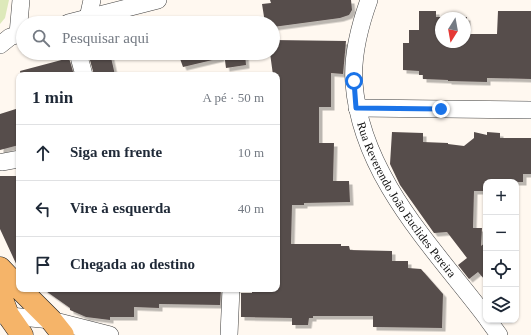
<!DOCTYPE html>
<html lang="pt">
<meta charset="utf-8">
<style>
:root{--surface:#fff;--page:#f2f2f3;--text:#1f2937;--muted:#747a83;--line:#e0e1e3}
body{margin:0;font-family:Georgia,serif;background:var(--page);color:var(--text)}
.controls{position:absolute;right:12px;bottom:12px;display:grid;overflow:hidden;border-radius:8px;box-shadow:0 1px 3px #0004}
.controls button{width:36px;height:36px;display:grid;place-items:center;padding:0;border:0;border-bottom:1px solid var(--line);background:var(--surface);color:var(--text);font:20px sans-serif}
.compass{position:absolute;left:435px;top:12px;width:36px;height:36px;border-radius:50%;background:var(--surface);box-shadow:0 1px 3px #0004;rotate:191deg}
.stop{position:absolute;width:12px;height:12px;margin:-9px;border:3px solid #1a73e8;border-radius:50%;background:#fff}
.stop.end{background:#1a73e8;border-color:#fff;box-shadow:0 1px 4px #0008}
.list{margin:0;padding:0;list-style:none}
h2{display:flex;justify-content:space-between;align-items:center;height:52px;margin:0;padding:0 16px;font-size:17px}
h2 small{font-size:13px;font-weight:400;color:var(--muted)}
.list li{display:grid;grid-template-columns:26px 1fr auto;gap:12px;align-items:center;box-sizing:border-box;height:56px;padding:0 16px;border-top:1px solid var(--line)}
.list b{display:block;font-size:15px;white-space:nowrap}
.list em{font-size:13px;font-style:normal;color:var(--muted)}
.icon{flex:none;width:22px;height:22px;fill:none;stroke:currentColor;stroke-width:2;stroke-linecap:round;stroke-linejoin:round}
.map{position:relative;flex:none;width:531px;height:335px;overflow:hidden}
.search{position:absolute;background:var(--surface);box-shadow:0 1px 3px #0004;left:16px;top:16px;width:264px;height:44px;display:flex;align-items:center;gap:10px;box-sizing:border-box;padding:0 14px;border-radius:22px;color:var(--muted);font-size:15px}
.panel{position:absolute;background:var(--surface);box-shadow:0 1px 3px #0004;left:16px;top:72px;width:264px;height:220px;border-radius:8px}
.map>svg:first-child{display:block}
</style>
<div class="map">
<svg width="531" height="335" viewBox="0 0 531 335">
<defs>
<filter id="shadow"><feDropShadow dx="3.5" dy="3.5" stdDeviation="0" flood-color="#0004"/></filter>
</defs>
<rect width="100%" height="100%" fill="#fff8f0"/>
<!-- green -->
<path fill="#dde9ba" d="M0 0H9L5 18 0 24Z"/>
<!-- building -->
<path fill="#574d4b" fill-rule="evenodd" filter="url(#shadow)" d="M270 0H351L352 10 349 15 340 18 273 27V23H265L262 4 271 3Z
M419 11H436V17H467V34H497L498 11H531V79L487 78V82L448 81V80L423 79V75H419V71L403 70V43H409V30H419ZM441 18H465V42H441Z
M273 40 346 41 343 74 331 73V107H319V143H334L333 181H349L350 202 304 203V205H292L291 244H341V246H349L350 250 392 251V261H408V268L421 269 443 294 442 328 373 327V316H313V318H309L308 325H292V318L241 317V293H252V289H277V182H278L279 144 277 75H273L270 53H273Z
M88 53H110L115 75H94Z
M178 53H220L221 58 183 67Z
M224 53H245L246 65 226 68Z
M69 58 74 75H21L20 71Z
M19 108V145L0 150V114Z
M392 132 423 133V142L448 143V144L464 146 474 138V132L487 135V132L500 133V138H531V174H523V182H486V191H474L473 228H482L481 246 486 242V281L478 272 469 279 458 265 467 258 447 232 434 233 400 185 390 164Z
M0 176H19V270L0 229Z
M43 289H221L220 305 159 304V308L134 307V317H110V320L86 317 70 310V308Z"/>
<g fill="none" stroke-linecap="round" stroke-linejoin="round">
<defs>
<g id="minor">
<path id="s1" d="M369 0C360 25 352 56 354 83 361 176 433 247 486 317"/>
<path d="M88 18 92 0"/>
<path d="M68 23 158 0"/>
<path d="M18 34 21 0"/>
<path d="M0 45 10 37 23 33"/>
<path d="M78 53 84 75"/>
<path d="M357 108 531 110"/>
<path d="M3 162 19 159"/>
<path d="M0 315 51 320 110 335"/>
<path d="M488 320 499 335"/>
<path d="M229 335 231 289"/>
</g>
<path id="major" d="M0 268 19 288
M20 289 51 320 63 335
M0 294 8 315 22 335"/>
</defs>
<!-- minor casing -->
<use href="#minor" stroke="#414141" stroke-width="18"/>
<!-- major casing -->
<use href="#major" stroke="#1f1f1f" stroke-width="23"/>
<!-- minor -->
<use href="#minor" stroke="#fff" stroke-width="17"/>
<!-- major -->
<use href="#major" stroke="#f5b469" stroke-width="22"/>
</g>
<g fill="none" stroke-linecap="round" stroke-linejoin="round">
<!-- route -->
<path stroke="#1a73e8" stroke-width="5" d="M354 81 356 108 441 109"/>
</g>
<g text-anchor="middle" stroke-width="4" stroke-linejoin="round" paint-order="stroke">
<!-- street labels -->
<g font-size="12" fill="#0e0e0e" stroke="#fff">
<text dy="4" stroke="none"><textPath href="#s1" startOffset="215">Rua Reverendo João Euclides Pereira</textPath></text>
</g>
</g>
</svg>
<div class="controls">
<button>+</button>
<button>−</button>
<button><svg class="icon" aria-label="locate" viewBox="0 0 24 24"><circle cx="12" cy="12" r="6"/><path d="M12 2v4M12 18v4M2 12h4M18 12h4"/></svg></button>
<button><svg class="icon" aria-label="layers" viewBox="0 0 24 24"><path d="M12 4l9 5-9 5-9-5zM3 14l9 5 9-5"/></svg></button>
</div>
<svg class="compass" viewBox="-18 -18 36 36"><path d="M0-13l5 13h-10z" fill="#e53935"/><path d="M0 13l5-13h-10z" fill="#747a83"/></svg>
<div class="stop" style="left:354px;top:81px"></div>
<div class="stop end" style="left:441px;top:109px"></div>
<div class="search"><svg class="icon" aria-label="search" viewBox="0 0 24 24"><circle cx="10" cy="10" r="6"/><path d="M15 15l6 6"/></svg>Pesquisar aqui</div>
<section class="panel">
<h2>1 min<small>A pé · 50 m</small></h2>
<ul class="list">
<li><svg class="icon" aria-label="ahead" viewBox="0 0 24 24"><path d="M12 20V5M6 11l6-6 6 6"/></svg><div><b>Siga em frente</b></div><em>10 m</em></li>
<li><svg class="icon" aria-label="left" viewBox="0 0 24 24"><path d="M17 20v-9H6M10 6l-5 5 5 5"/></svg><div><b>Vire à esquerda</b></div><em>40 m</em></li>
<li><svg class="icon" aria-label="arrive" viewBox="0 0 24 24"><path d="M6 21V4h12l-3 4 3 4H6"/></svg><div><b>Chegada ao destino</b></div></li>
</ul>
</section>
</div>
